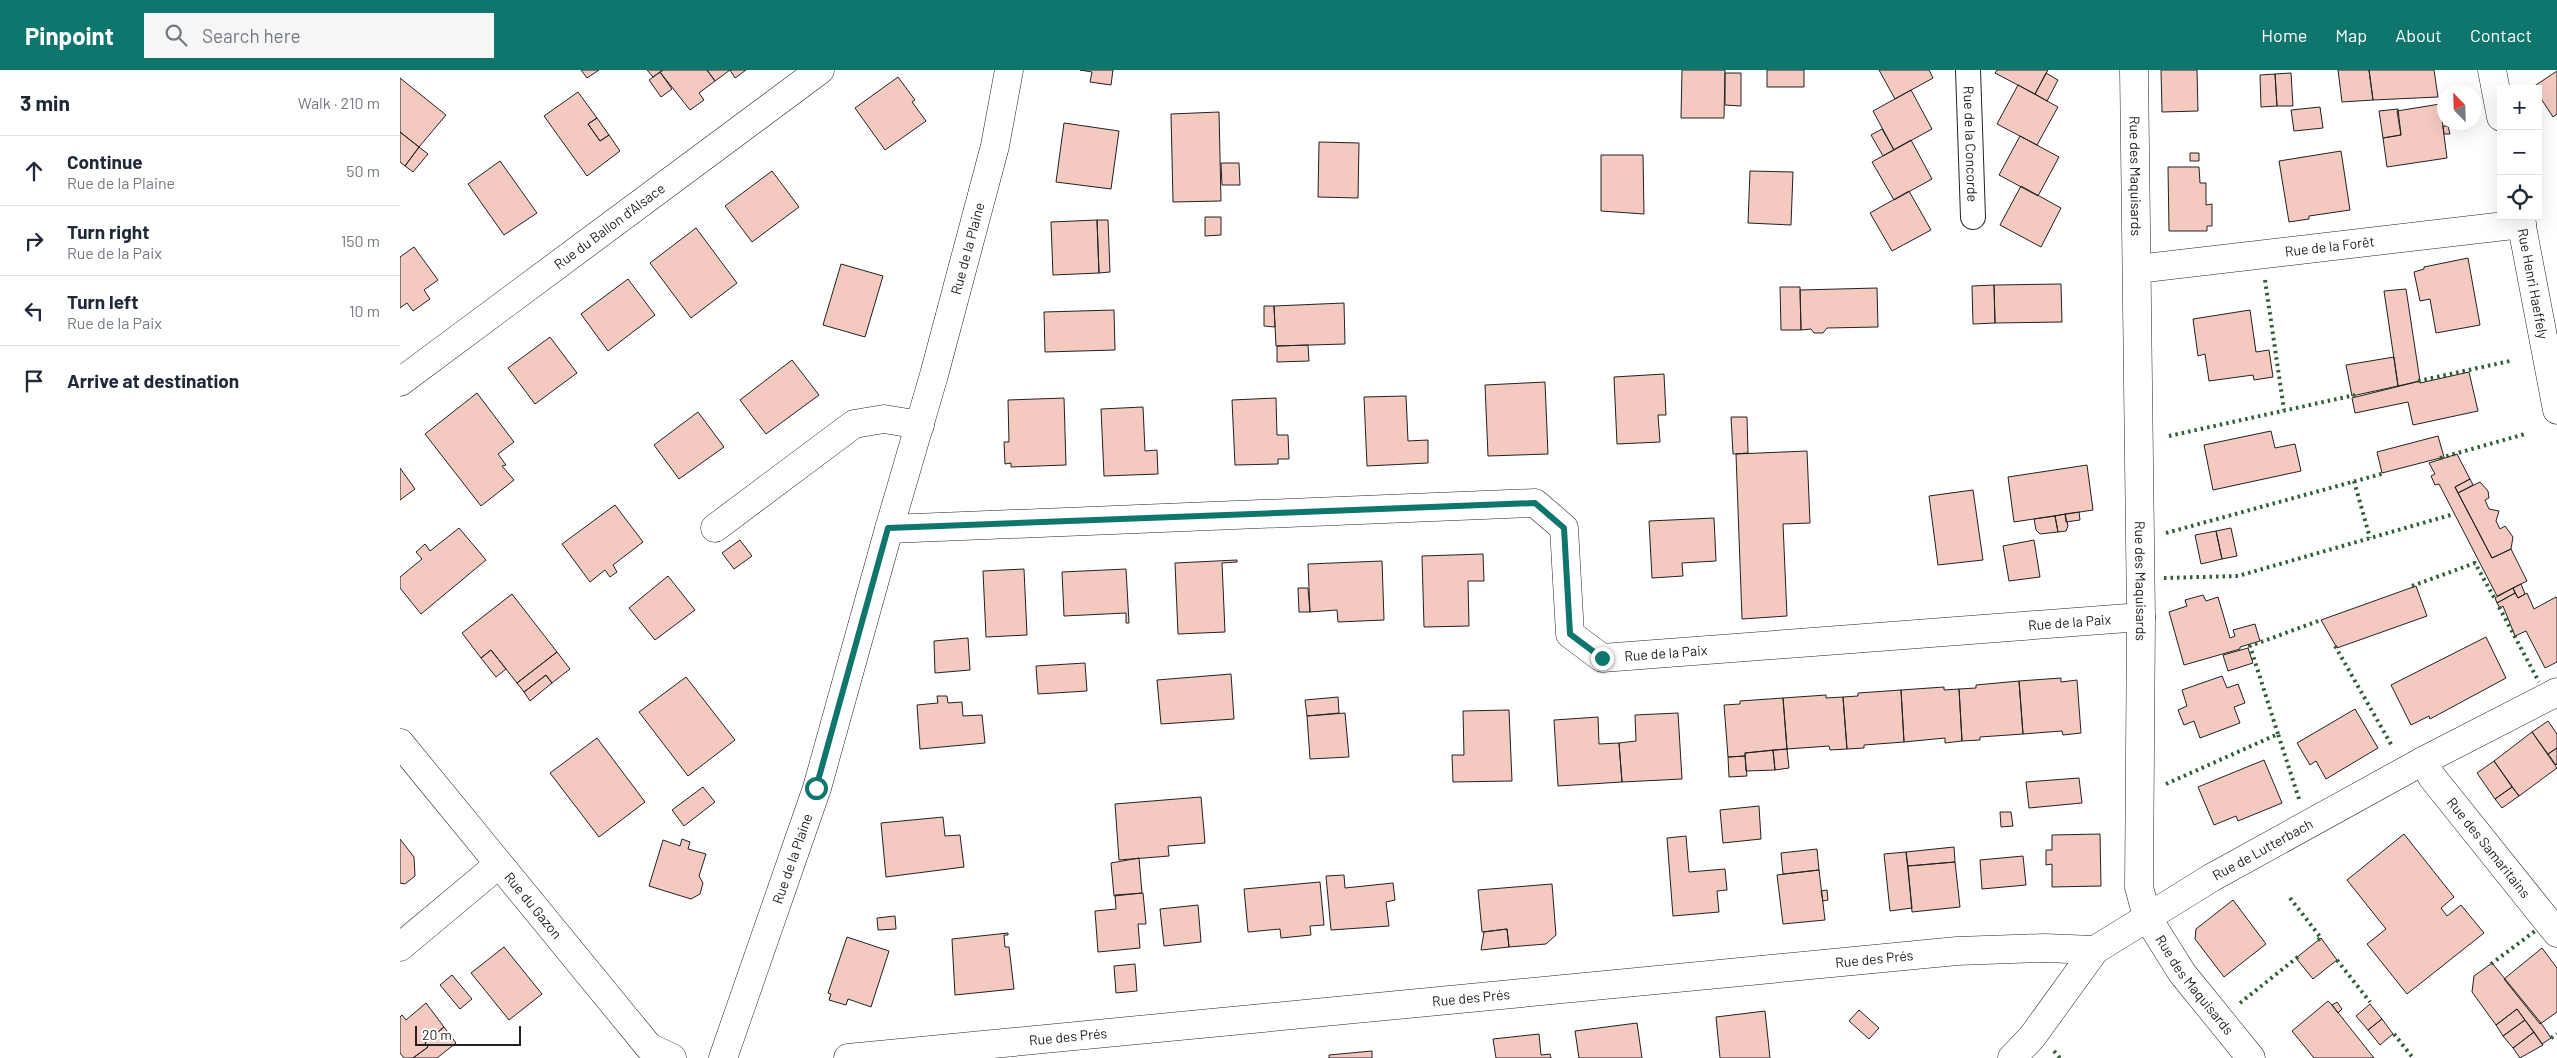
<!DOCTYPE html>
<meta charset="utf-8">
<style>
:root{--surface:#fff;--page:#f6f6f7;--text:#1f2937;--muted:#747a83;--line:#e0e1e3;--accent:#0f766e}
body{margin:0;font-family:Barlow,sans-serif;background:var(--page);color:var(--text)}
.controls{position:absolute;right:15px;top:15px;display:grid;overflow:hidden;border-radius:0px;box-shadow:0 5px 20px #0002}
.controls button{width:45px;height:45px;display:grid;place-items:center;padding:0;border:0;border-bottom:1px solid var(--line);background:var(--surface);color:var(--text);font:25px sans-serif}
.compass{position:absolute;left:2037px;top:15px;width:45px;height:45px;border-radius:50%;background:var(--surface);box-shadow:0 5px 20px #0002;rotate:337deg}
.scale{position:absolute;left:15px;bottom:12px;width:106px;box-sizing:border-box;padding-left:5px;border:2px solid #222;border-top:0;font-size:14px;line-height:18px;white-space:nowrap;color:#222;-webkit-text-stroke:4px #fff;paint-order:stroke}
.stop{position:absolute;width:15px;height:15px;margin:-11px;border:4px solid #0f766e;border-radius:50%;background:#fff}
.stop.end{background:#0f766e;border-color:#fff;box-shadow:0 1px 5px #0008}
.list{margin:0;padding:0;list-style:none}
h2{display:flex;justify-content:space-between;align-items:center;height:65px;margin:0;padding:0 20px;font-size:21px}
h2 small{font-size:16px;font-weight:400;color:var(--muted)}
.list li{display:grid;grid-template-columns:32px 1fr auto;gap:15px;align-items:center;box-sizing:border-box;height:70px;padding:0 20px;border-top:1px solid var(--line)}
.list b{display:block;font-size:19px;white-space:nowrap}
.list p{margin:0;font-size:16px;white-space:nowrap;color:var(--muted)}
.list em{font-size:16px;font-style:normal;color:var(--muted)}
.icon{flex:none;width:28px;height:28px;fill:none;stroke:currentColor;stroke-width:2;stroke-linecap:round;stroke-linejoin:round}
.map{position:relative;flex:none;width:2157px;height:988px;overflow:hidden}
header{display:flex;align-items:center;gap:30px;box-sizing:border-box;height:70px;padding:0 25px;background:var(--accent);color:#fff}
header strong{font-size:24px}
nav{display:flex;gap:28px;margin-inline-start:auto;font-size:18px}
.search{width:350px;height:45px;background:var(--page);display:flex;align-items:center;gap:12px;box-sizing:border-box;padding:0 18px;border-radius:0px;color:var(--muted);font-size:19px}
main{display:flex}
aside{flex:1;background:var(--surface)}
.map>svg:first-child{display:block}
</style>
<header>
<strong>Pinpoint</strong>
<div class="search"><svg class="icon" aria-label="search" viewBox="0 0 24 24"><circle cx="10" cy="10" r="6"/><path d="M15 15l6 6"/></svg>Search here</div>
<nav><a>Home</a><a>Map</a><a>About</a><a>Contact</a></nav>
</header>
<main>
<aside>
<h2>3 min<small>Walk · 210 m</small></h2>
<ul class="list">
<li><svg class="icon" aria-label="ahead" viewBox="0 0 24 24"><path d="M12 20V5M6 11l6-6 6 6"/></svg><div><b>Continue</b><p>Rue de la Plaine</p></div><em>50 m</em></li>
<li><svg class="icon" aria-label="right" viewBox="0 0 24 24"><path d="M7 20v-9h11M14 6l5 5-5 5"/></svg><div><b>Turn right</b><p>Rue de la Paix</p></div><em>150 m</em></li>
<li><svg class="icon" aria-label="left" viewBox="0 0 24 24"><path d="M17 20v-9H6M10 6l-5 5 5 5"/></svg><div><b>Turn left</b><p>Rue de la Paix</p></div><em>10 m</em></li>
<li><svg class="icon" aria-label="arrive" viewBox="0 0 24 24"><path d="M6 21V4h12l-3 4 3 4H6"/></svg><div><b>Arrive at destination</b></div></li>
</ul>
</aside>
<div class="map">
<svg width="2157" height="988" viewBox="0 0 2157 988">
<rect width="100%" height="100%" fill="#fff"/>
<!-- building -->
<path fill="#f3c9c0" stroke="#222" d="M181 0H199L187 8Z
M247 0H263L253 7Z
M263 0H307L315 11 299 23 304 30 290 40 260 2Z
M307 0H346L335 8 330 0 315 11Z
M680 0H713L711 15 690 12 692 2Z
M1282 0H1325L1324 48H1281Z
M1367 0H1404V17H1367Z
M1479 0H1529L1533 8 1495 29Z
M1597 0H1648L1635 24 1595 3Z
M1761 0H1797L1798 41 1762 42Z
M1938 0H1969L1973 30 1942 32Z
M1969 0H2034L2038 27 1973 30Z
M2157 1V44L2153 47 2138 24V19L2133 17Z
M260 2 272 19 261 27 249 10Z
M1325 3H1341V36L1325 35Z
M1646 3 1658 10 1647 31 1635 24Z
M1891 3 1893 36H1877L1875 4Z
M1875 4 1877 36 1861 37 1860 5Z
M498 7 515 30 512 32 526 51 485 80 455 38Z
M0 8 46 45 19 77 0 62Z
M1618 15 1658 37 1637 75 1597 54Z
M1511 20 1532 59 1494 80 1473 41Z
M178 22 197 48 188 54 200 71 209 65 220 81 187 106 144 46Z
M2040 34 2047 88 1987 97 1983 68 2001 65 1997 41Z
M1920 37 1923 58 1894 61 1891 40Z
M1998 39 2001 65 1983 68 1979 41Z
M819 42 821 131 773 132 771 44Z
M197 48 209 65 200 71 188 54Z
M664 53 719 61 711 119 656 112Z
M2043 56H2048L2050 64H2044Z
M1482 59 1494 80 1483 86 1471 65Z
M0 62 19 77 5 96 0 92Z
M1620 66 1659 87 1638 126 1599 105Z
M1511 70 1532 109 1494 130 1472 92Z
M919 72 959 73 958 128 918 127Z
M19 77 28 84 13 102 5 96Z
M1941 81 1950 140 1909 146V149L1889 152 1879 91Z
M1790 83H1799V91H1790Z
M1201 85H1243L1244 144 1201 141Z
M100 91 137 143 104 165 68 114Z
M821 93H839L840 115H822Z
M1768 97H1799L1800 113H1806V135L1812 134V156H1807V161H1769Z
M372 101 399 137 352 172 325 136Z
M1350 101 1393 102 1391 155 1348 153Z
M1621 116 1661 138 1641 177 1600 155Z
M1509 121 1531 160 1492 181 1470 143Z
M805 147H821V165L805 166Z
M697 150H708L710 202 699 203Z
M697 150 699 203 653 205 651 152Z
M296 158 337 213 291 248 250 193Z
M14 177 38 210 24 220 30 229 13 241 7 233 0 238V187Z
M2068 188 2080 255 2036 263 2030 229 2020 231 2014 202 2024 199V197Z
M441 194 483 206 465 267 423 255Z
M228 209 255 245 208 281 181 244Z
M1661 214 1662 252 1595 253 1594 215Z
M1594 215 1595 253 1573 254 1572 216Z
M1380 217H1400L1401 260H1381Z
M1477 218 1478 257 1427 258 1423 263H1414L1411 259 1401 260 1400 220Z
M2006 219 2020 311 1998 316 1984 221Z
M944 233 945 274 876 276 874 236Z
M864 236H874L875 257 864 256Z
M714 240 715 280 645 282 644 242Z
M1850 240 1856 282 1869 280 1873 307 1854 310 1853 305 1809 311 1805 284 1798 286 1793 249Z
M150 267 177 303 135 334 108 298Z
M908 275 909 291 877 292V276Z
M1994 287 1998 316 1952 326 1946 295Z
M392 290 419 325 366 364 340 330Z
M2069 302 2078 341 2013 355 2008 332 1955 343 1952 328 2020 311V313Z
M1264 304 1266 345H1258L1260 372 1217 374 1214 307Z
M1145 312 1148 384 1088 386 1085 315Z
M77 323 114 372 98 384 106 395 102 396 114 410 81 436 25 364Z
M1006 326 1008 371 1028 370V393L967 396 964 327Z
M664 328 666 395 611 397V393L605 394 604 372H609L608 330Z
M876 328 877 365H888L889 389H878V394L835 395 832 330Z
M743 337 745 381 757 380 758 404 704 406 701 339Z
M298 342 324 377 279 409 254 375Z
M1331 347H1347L1348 383 1333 384Z
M1871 361 1875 378 1895 374 1901 401 1813 420 1804 375Z
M2038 366 2044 387 1982 403 1977 382Z
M1407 381 1410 453 1383 454 1387 546 1342 549 1336 384Z
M2057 384 2070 409 2055 417 2092 488 2111 479 2127 511 2097 526 2039 414 2035 415 2031 406 2035 404 2029 393Z
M1687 395 1693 440 1614 452 1608 407Z
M0 398 15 419 0 430Z
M2070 409 2073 415 2058 423 2055 417Z
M2080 412 2088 421 2089 428 2085 430 2089 439 2099 441 2096 451 2100 459 2105 456 2113 467 2111 479 2092 488 2058 423Z
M1573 420 1583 490 1538 495 1529 426Z
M215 435 243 472 213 495 217 502 210 507 205 500 190 512 162 474Z
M1679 442 1680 450 1666 452 1665 444Z
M1665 444 1668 456 1666 461 1658 462 1655 446Z
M1655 446 1658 462 1640 464 1636 460 1634 449Z
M1314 448 1316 491 1282 493 1283 506 1252 508 1249 451Z
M59 458 86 490 21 544 0 518V507L22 489 16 482 25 474 30 481Z
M1831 458 1837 486 1822 489 1816 461Z
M1816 461 1822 489 1801 494 1795 465Z
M340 470 352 486 334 499 322 483Z
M1634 470 1640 507 1609 511 1603 476Z
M1083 484 1084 511H1068L1069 556 1024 557 1022 486Z
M837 490V492L822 493 825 562 778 564 775 493Z
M982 491 984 550 938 552 937 540 910 542 908 494Z
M624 499 627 565 586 567 583 501Z
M726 499 729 553H726V543L664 546 662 502Z
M268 506 295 540 255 570 229 538Z
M2121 514 2125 524 2118 528 2113 518Z
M2016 516 2027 546 1937 578 1921 550Z
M898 518H908L910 542H899Z
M2113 518 2115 523 2097 533 2095 528Z
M2115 523 2118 528 2127 523 2134 539 2156 527 2157 529V592L2145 598 2126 561 2115 566 2103 536 2100 538 2097 533Z
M112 524 157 582 117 613 91 580 81 588 62 563Z
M1803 525 1806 531 1818 527 1830 568 1835 566 1833 560 1855 554 1860 571 1840 577V579L1784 595 1769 542 1787 536 1785 530Z
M2086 567 2106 608 2030 649 2029 646 2011 655 1991 615Z
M568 568 570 600 535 603 534 571Z
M1848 578 1853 593 1828 601 1823 585Z
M91 580 106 599 96 607 81 588Z
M157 582 170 599 152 613 146 605 124 622 117 613Z
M685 593 687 621 638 624 636 596Z
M831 604 834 649 761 654 757 610Z
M146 605 152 613 130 631 124 622Z
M1822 606 1827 618 1838 614 1845 633 1834 637 1840 653 1800 668 1794 651 1784 655 1778 640 1787 636 1782 620Z
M286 607 335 670 288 706 239 642Z
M1661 608V612L1677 610 1681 663 1663 665 1662 661 1623 664 1619 611Z
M1619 611 1623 664 1580 667V670L1562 671 1559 619 1576 618V615Z
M1544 617V620L1559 619 1562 671 1545 673V668L1504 672 1501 620Z
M1501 620 1504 672 1464 675V678L1447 679 1443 627 1458 626V623Z
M1426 625V628L1443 627 1447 679 1430 680 1429 676 1387 679 1383 628Z
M537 626H547L548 633 562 632 563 646 582 645 585 673 520 679 517 635 538 633Z
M938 627 939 643 907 646 905 630Z
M1383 628 1387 679 1345 683V686L1328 687 1324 635 1340 634V631Z
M1955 639 1978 678 1926 709 1916 691 1910 695 1897 673Z
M1109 640 1112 711 1053 712 1052 685H1064L1063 641Z
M945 643 949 687 910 689 907 646Z
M1278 643 1282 709 1222 712 1219 673 1236 671 1235 645Z
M1198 647 1199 674 1219 673 1222 712 1158 716 1154 650Z
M2148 651 2157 664V678L2148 684 2132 662Z
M2132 662 2157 698 2119 726 2094 691Z
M197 668 245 732 199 767 150 703Z
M2157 678V694L2156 695 2148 684Z
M1387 679 1389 698 1375 700 1373 680Z
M1373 680 1375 700 1346 701 1345 683Z
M1345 686 1347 706 1329 707 1328 687Z
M1864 690 1882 733 1838 751 1836 746 1814 755 1798 717Z
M2094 691 2112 717 2095 729 2077 703Z
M1679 708 1682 733 1629 738 1626 712Z
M303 717 315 732 284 756 272 740Z
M2112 717 2119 726 2102 738 2095 729Z
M801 727 805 773 768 776 769 786 719 790 715 734Z
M1359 736 1361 769 1323 773 1320 740Z
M1600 742H1611L1613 756 1601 757Z
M543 747 545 766 560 765 564 797 486 807 481 753Z
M1700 764 1701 816 1652 817V794L1646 795V780H1652V765Z
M2004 764 2054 827 2041 838 2047 846 2061 835 2084 863 2007 924 1967 874 1986 859 1947 810Z
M1286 766 1289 802 1325 799 1327 820 1317 821 1319 842 1273 846 1267 768Z
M0 769 14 787 15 806 5 814 0 813Z
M282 769 290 772 288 779 306 784 299 806 303 813 300 824 291 829 249 816 263 770 280 776Z
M1554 777 1555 792 1508 796 1506 782Z
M1417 779 1419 800 1383 804 1381 783Z
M1506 782 1512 838 1490 841 1484 784Z
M1623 786 1626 815 1582 819 1580 790Z
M739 788 742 823 714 826 711 793Z
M1555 792 1560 837 1512 842 1508 796Z
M1419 800 1425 850 1383 854 1377 805Z
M944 805 945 818 993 813 995 830 986 832 989 856 931 860 926 806Z
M920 812 924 855 910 856 911 865 881 868 880 859 848 862 844 819Z
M1152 814 1156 865 1146 874 1109 877 1107 859 1082 862 1078 820Z
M1427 820 1428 830 1423 831 1421 821Z
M743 823 746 854H738L740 878 698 882 695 841 716 839 715 825Z
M1833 830 1866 874 1824 907 1795 869 1796 859Z
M798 835 801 872 764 876 760 839Z
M495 846 496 859 478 860 477 848Z
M1107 859 1109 877 1081 880 1084 862Z
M608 863V865H604L605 877H609L614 919 555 925 552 869Z
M447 867 489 881 471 937 448 929 446 935 429 930 431 924 428 923Z
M1921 868 1937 890 1913 909 1896 888Z
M104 877 142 924 109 950 71 903Z
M2142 878 2157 898V942L2140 954 2104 909Z
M2092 893 2141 953 2151 968 2142 974 2117 939 2096 955 2072 922 2074 906Z
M735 894 737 921 716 923 714 896Z
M52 905 72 929 60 939 40 915Z
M1928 931 1932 935 1974 988H1914L1892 961Z
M1937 932 1942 939 1938 943 1932 935Z
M26 933 44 957 25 973 28 977 13 988H4L0 983V947L2 945 6 950Z
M1970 934 1982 949 1968 960 1956 946Z
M2117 939 2125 950 2103 966 2096 955Z
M1459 940 1479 958 1469 969 1449 951Z
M1365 941 1370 988H1320L1316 947Z
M1982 949 1993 964 1980 975 1968 960Z
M2125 950 2134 962 2113 978 2103 966Z
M1237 953 1242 988H1179L1175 961Z
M44 957 56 973 37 988H13L28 977 25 973Z
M2134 962 2143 975 2120 988 2113 978Z
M1139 964 1141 985 1150 984 1151 988H1096L1093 969Z
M972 981V988H929V985Z"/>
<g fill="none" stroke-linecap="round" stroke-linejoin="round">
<defs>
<g id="pedestrian">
<path id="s1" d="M1568 0 1573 147"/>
</g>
<g id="minor">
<path id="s2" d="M1734 0 1741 547 1739 817 1747 847 1782 903 1851 988"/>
<path d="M2092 0 2101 47"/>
<path id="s3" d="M2120 146 2157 340"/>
<path id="s4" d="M1737 199 2122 154"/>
<path id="s5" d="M0 312 420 0"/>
<path d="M315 458 454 354 484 349 520 355"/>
<path id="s6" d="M489 459 1135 433 1164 458 1170 564 1202 588 1741 547"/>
<path id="s7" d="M0 673 249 977 272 988"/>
<path id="s8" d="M2023 691 2032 707 2157 863"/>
<path d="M0 877 98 795"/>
<path id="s9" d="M448 988 1557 881 1644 878 1695 880"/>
<path id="s10" d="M1612 988 1632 967 1695 880 1811 808 2023 691 2157 622"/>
</g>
<g id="tertiary">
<path id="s11" d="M323 988 417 718 489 459 534 305 595 76 609 0"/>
</g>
</defs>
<!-- pedestrian casing -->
<use href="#pedestrian" stroke="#222" stroke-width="26"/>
<!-- minor casing -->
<use href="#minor" stroke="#222" stroke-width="29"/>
<!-- tertiary casing -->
<use href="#tertiary" stroke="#222" stroke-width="29"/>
<!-- pedestrian -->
<use href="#pedestrian" stroke="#fff" stroke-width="24"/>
<!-- minor -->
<use href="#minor" stroke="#fff" stroke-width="28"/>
<!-- tertiary -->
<use href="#tertiary" stroke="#fff" stroke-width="28"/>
<!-- hedge -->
<path stroke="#2f5e38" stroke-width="4" stroke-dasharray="2.5 4" stroke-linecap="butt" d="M1865 210 1884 340
M2018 311 2110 291
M1769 366 1955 325
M2040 388 2125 364
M1954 411 1970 468
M1766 463 1985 403
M1764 508 1838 506 2054 444
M2012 516 2075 493 2096 531
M2099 537 2139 612
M1935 576 1992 676
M1878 664 1850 576 1921 550
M1766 714 1878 664 1899 729
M1890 828 1921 868 1918 870
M1937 890 1970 932
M2091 894 2135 861
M1840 933 1899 886
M1994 964 2013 988
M2151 968 2157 964
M1654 981 1660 988"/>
</g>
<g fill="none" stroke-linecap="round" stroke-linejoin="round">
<!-- route -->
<path stroke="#0f766e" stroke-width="6" d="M416 718 488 458 1135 433 1164 458 1170 564 1202 588"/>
</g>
<g text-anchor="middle" stroke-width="4" stroke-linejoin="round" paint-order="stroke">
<!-- street labels -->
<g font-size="14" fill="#222" stroke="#fff">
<text dy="5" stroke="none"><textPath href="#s1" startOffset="74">Rue de la Concorde</textPath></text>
<text dy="5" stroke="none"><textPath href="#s2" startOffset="106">Rue des Maquisards</textPath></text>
<text dy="5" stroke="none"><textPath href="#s5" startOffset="261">Rue du Ballon d'Alsace</textPath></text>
<text dy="5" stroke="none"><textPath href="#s4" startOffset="194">Rue de la Forêt</textPath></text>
<text dy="5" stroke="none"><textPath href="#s11" startOffset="846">Rue de la Plaine</textPath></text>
<text dy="5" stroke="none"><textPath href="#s3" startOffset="69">Rue Henri Haeffely</textPath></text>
<text dy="5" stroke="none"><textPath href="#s2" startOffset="511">Rue des Maquisards</textPath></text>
<text dy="5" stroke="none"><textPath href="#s6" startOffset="1300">Rue de la Paix</textPath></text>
<text dy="5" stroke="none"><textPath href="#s6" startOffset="895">Rue de la Paix</textPath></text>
<text dy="5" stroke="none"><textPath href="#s8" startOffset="109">Rue des Samaritains</textPath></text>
<text dy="5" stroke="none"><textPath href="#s10" startOffset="332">Rue de Lutterbach</textPath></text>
<text dy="5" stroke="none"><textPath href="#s11" startOffset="211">Rue de la Plaine</textPath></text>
<text dy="5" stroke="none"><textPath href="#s7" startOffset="210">Rue du Gazon</textPath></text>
<text dy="5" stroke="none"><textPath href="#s9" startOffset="1031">Rue des Prés</textPath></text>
<text dy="5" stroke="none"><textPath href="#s2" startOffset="931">Rue des Maquisards</textPath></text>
<text dy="5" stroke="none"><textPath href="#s9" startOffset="626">Rue des Prés</textPath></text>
<text dy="5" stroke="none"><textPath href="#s9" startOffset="221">Rue des Prés</textPath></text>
</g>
</g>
</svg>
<div class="controls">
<button>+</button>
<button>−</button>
<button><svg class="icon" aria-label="locate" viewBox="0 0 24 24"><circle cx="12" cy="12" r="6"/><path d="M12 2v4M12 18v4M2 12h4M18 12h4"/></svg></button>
</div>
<svg class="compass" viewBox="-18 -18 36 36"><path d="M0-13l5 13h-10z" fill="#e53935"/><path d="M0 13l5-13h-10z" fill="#747a83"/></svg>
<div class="scale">20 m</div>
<div class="stop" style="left:416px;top:718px"></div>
<div class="stop end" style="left:1202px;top:588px"></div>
</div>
</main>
